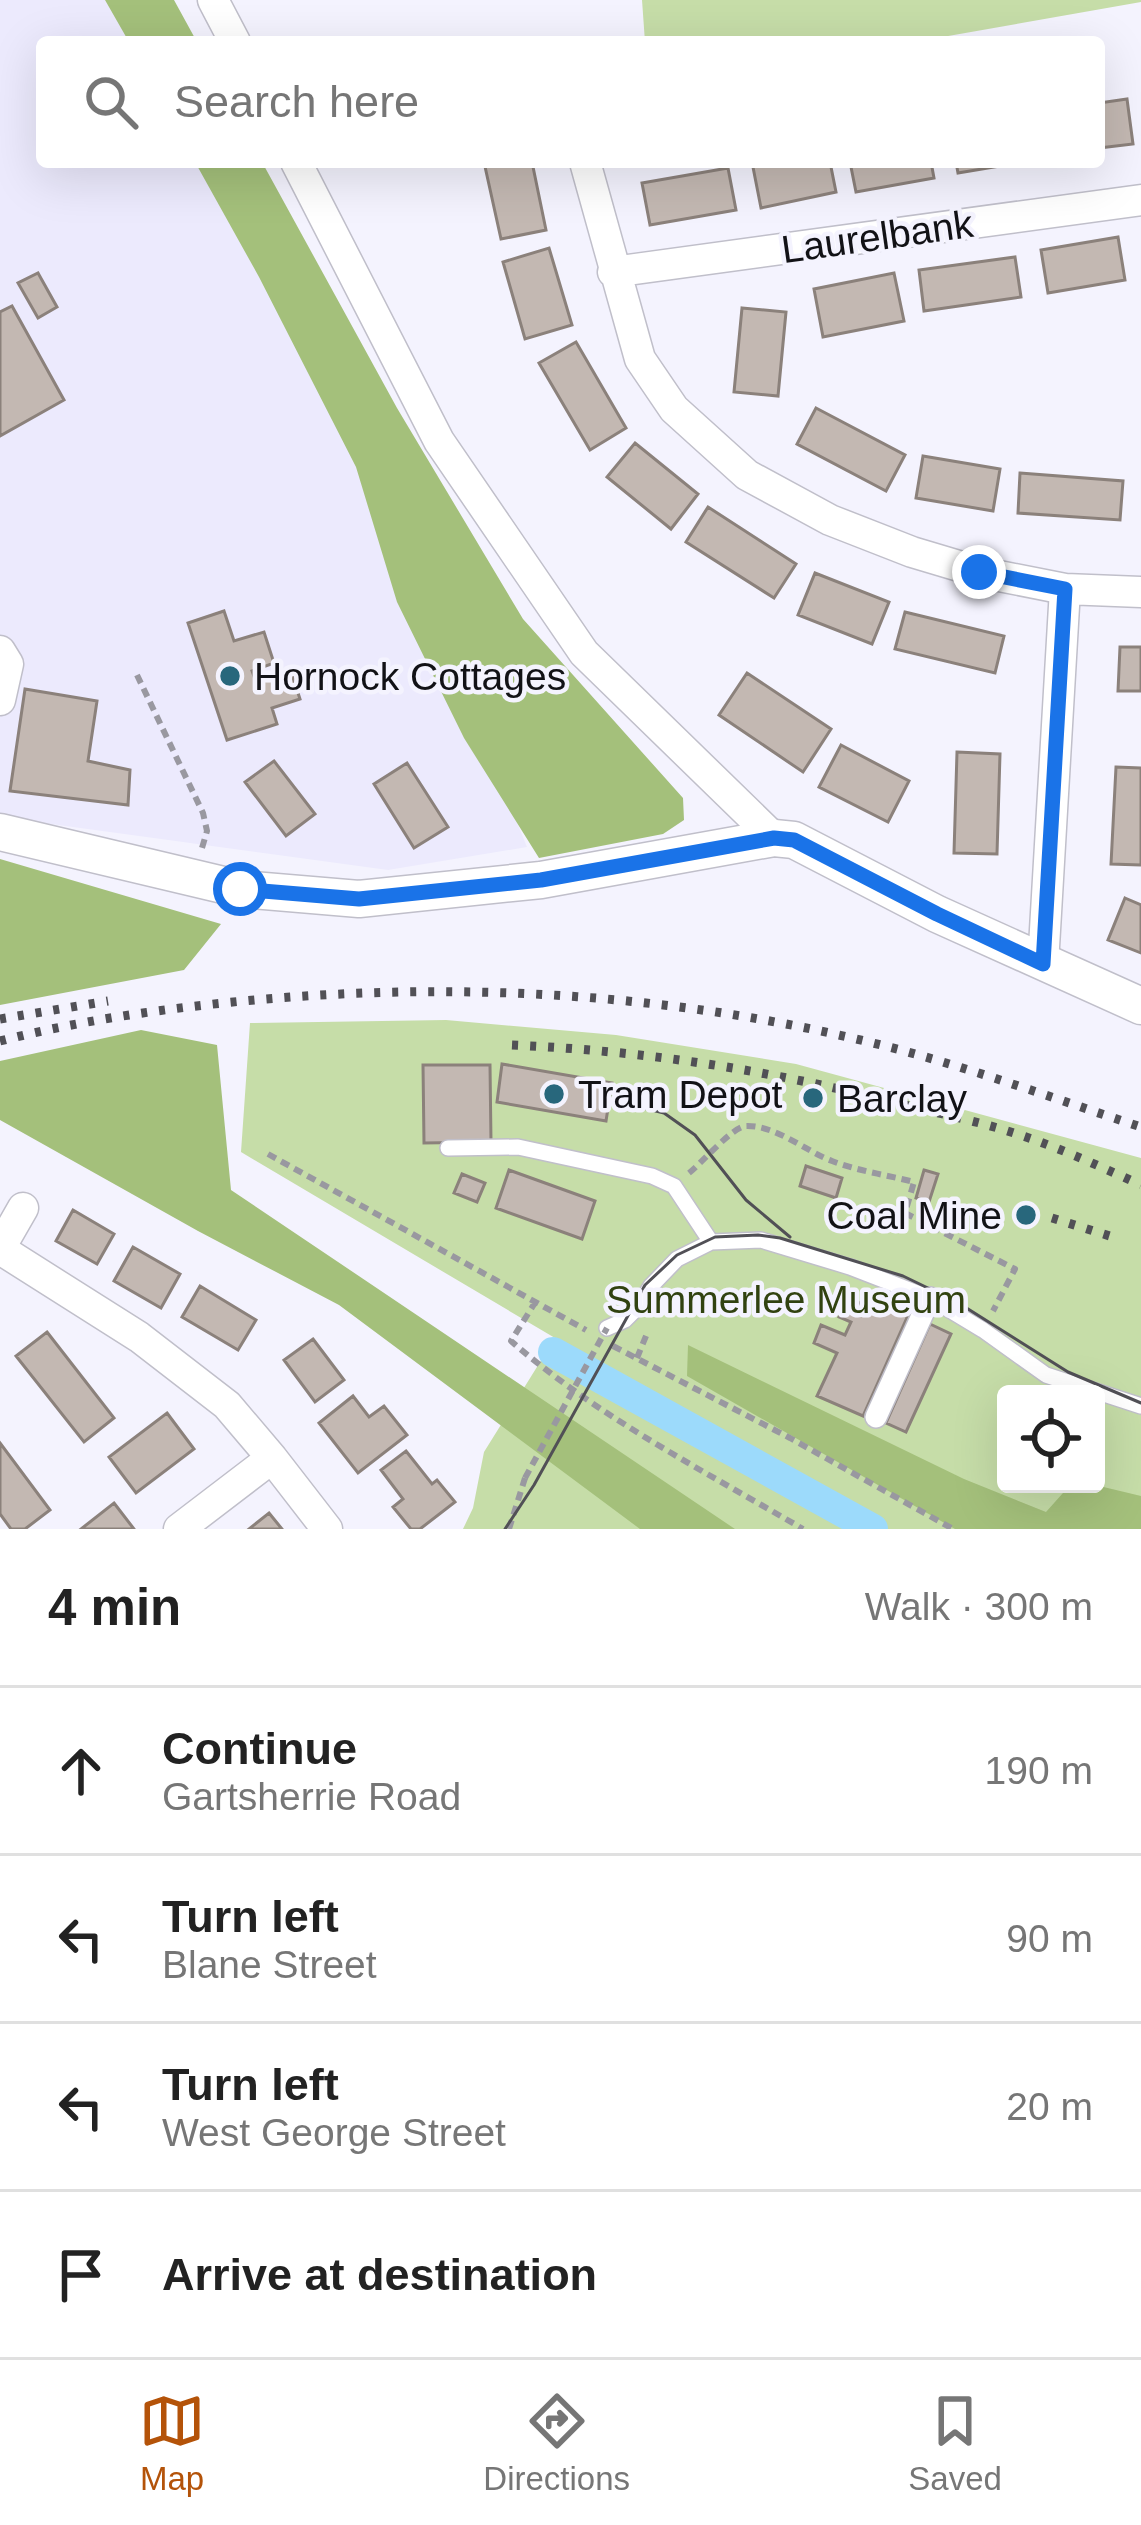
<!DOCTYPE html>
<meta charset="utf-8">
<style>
:root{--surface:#fff;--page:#f2f2f2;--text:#222;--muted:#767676;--line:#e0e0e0;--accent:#b45309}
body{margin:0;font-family:Helvetica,sans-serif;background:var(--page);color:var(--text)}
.controls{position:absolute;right:36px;bottom:36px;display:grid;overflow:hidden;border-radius:12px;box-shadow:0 12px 48px #0002}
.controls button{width:108px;height:108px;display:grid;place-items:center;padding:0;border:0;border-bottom:3px solid var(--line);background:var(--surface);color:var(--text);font:60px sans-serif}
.stop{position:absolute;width:36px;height:36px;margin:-27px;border:9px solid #1a73e8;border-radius:50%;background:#fff}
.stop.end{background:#1a73e8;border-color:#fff;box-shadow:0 3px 12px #0008}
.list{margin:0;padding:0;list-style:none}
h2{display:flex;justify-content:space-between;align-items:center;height:156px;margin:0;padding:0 48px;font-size:51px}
h2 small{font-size:39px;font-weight:400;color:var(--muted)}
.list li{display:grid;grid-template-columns:78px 1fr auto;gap:36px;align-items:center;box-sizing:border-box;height:168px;padding:0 48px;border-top:3px solid var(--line)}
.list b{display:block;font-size:45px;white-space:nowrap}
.list p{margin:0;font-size:39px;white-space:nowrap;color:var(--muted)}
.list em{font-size:39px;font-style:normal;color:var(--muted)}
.icon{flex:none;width:66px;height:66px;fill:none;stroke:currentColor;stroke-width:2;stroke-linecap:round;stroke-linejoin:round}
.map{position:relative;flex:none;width:1141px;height:1529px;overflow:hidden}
.search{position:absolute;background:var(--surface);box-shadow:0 12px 48px #0002;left:36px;right:36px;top:36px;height:132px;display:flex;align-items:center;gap:30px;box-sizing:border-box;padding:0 42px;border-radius:12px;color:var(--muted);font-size:45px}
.sheet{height:828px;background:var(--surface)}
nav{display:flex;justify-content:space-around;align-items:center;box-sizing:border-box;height:168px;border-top:3px solid var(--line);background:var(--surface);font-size:33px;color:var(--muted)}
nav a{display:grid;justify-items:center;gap:6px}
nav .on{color:var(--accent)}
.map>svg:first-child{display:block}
</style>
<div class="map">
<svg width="1141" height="1529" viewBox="0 0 1141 1529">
<rect width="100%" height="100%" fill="#f4f3fe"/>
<!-- built -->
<path fill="#eceafd" d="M0 0H126L157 42H42V162H219L376 476 527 847 388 870 0 817Z"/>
<!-- green -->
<path fill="#c6dda8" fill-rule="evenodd" d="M642 0H1141V2L914 42H645Z
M446 1020 616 1035 796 1064 1141 1158V1529H463L473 1508 484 1452 555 1338 241 1152 250 1023ZM1006 1394H1096V1484H1006Z"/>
<!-- forest -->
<path fill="#a4c07b" d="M105 0H174L197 42H129Z
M195 162H262L397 408 523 619 683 798 684 820 663 834 539 858 464 738 397 602 356 467 259 277Z
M0 859 221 924 184 970 0 1005Z
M141 1030 217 1045 231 1190 735 1529H640L339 1305 198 1231 0 1120V1061Z
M688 1345 964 1479 1046 1512 1071 1484H1091L1141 1496V1529H955L687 1376Z"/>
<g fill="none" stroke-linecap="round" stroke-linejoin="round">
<!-- canal -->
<path stroke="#9cdafb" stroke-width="30" d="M553 1352 873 1529"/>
</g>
<!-- building -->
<path fill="#c3b8b2" stroke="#8b817b" stroke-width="3" d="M1127 99 1133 144 1099 148V103Z
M484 162H532L546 230 501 239Z
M752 162H830L836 192 761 208Z
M850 162H931L934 178 856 192Z
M956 162H1024L958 173Z
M728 168 736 210 650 225 642 183Z
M1118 237 1125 280 1048 293 1041 250Z
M549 248 572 325 525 339 503 262Z
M1015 257 1021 297 924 311 919 270Z
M38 273 57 307 38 318 18 283Z
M894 273 904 321 823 337 814 289Z
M12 306 64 400 0 436V312Z
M742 308 786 312 778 396 734 392Z
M576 342 626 428 590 450 539 363Z
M816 408 905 455 886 491 797 444Z
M635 443 698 494 671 529 607 477Z
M923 456 1000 469 993 511 916 498Z
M1020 473 1123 481 1120 520 1018 513Z
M708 507 796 564 774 598 686 542Z
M815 573 889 602 872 644 798 615Z
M224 611 234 641 264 632 274 663 252 671 256 682 291 671 300 699 272 708 277 724 227 740 188 623Z
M905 612 1004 636 995 673 895 649Z
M1120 647H1141V691H1118Z
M747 673 831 729 803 772 719 715Z
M25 689 97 701 88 761 130 770 128 805 10 791Z
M841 745 909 781 888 822 819 787Z
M957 752 1000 754 997 854 954 853Z
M274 761 315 814 286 836 245 782Z
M407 763 448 827 414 848 374 784Z
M1116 767 1141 768V865L1111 864Z
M1125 898 1141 905V953L1108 940Z
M502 1064 612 1083 606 1121 497 1102Z
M423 1065H490L491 1142 424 1143Z
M806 1166 842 1178 836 1198 800 1186Z
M509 1170 595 1201 582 1239 496 1208Z
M924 1170 938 1174 929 1202 916 1198Z
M462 1174 485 1183 477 1202 454 1193Z
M73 1210 114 1234 97 1264 56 1241Z
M133 1247 180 1274 161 1308 114 1281Z
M200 1286 256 1320 238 1350 182 1317Z
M866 1294 909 1313 863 1416 817 1396 837 1353 814 1343 821 1325 845 1335 851 1322 839 1317 847 1297 862 1304Z
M930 1324 951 1334 906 1432 886 1423Z
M47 1332 114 1418 84 1442 16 1356Z
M313 1339 344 1380 315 1402 284 1360Z
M353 1396 369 1417 384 1406 407 1435 358 1473 319 1423Z
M167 1413 194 1449 136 1493 109 1457Z
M0 1443 50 1510 25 1529H11L0 1514Z
M406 1451 432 1484 437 1480 455 1502 420 1529H411L393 1507 403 1499 381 1470Z
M114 1503 134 1529H81Z
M269 1513 282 1529H249Z"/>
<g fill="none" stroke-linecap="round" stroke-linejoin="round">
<defs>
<path id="service" d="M448 1148 518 1147 652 1176 674 1186 711 1242
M607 1328 625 1320 638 1307 651 1286 677 1259 711 1242 761 1240 850 1267 930 1298 983 1330 1046 1375 1141 1406"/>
<path id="pedestrian" d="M876 1417 930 1298"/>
<path id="minor" d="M213 0 235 42
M296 162 439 441 584 653 774 838
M585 162 640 359 674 409 747 475 830 520 912 552 979 572 1065 589 1141 592
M613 272 1141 200
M0 651 8 664 0 700
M1043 964 1065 589
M0 1248 23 1208
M0 1249 139 1337 227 1405 272 1458 327 1529
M179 1529 272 1458"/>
<path id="tertiary" d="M0 832 240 889 359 899 541 880 774 838 794 840 937 914 1141 1006"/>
</defs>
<!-- service casing -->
<use href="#service" stroke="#c0bfca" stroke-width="18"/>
<!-- pedestrian casing -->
<use href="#pedestrian" stroke="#c0bfca" stroke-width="24"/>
<!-- minor casing -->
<use href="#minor" stroke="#c0bfca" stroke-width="33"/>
<!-- tertiary casing -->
<use href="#tertiary" stroke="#c0bfca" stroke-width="39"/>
<!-- path -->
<path stroke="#9998a0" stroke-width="6" stroke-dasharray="9 6" stroke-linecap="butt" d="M137 675 203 813 207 831 202 848
M268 1154 586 1330
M689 1173C703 1162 732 1127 746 1126 776 1125 807 1152 832 1161 858 1171 887 1175 914 1182L905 1213 1015 1269 993 1311
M536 1301 511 1341C598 1417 704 1471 803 1529
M613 1346 790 1438 953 1529
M637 1358 648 1331
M509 1529 525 1478"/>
<!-- service -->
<use href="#service" stroke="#fff" stroke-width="15"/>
<!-- pedestrian -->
<use href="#pedestrian" stroke="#fff" stroke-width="21"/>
<!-- minor -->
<use href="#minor" stroke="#fff" stroke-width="30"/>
<!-- tertiary -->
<use href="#tertiary" stroke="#fff" stroke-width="36"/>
<!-- tram -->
<path stroke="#515056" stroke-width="3" d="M610 1100 664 1113 695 1135 746 1200 790 1237
M505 1529 534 1485 645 1285 677 1255 715 1237 758 1235 780 1238 903 1276 957 1302 1068 1372 1141 1403"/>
<!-- rail -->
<path stroke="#515056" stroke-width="9" stroke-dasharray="6 12" stroke-linecap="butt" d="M0 1019 108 1001
M0 1041C74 1022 148 1011 223 1003 444 980 666 991 881 1045 969 1067 1055 1099 1141 1127
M512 1045C645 1051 761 1069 890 1101 931 1112 974 1120 1014 1133 1058 1147 1099 1166 1141 1185
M1052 1218 1113 1237"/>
<!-- path-bridge -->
<path stroke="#9998a0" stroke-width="6" stroke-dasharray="9 6" stroke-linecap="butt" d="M525 1478 607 1328"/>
</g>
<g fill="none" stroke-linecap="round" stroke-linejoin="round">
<!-- route -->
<path stroke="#1a73e8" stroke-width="15" d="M240 889 359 899 541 880 774 838 794 840 937 914 1043 964 1065 589 979 572"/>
</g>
<!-- markers -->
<g fill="#28677c" stroke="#f4f3fe" stroke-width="4.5">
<circle cx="230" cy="676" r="12"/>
<circle cx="554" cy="1094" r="12"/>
<circle cx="813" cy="1098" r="12"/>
<circle cx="1026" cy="1215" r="12"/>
</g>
<g text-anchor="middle" stroke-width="9" stroke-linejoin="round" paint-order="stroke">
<!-- street labels -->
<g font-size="39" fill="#121216" stroke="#f4f3fe">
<text transform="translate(877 236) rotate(-8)" y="14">Laurelbank</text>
</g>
<!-- poi labels -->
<g font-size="39" fill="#121216" stroke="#f4f3fe" text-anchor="start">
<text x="254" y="690">Hornock Cottages</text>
<text x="578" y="1108">Tram Depot</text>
<text x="837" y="1112">Barclay</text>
<text x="1002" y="1229" text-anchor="end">Coal Mine</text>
</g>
<!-- park labels -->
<g font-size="39" fill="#314210" stroke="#f4f3fe">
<text x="786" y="1313">Summerlee Museum</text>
</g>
</g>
</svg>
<div class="controls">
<button><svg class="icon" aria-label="locate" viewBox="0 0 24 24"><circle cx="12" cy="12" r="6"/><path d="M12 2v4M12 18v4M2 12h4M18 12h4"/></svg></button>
</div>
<div class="stop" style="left:240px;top:889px"></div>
<div class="stop end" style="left:979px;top:572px"></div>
<div class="search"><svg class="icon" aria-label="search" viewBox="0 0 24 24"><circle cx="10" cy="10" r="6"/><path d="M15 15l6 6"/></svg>Search here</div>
</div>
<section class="sheet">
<h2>4 min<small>Walk · 300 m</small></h2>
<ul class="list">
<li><svg class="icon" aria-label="ahead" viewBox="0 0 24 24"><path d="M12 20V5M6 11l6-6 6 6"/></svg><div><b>Continue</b><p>Gartsherrie Road</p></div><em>190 m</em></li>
<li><svg class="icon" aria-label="left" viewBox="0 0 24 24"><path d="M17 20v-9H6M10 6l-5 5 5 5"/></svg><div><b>Turn left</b><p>Blane Street</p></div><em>90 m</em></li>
<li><svg class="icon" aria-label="left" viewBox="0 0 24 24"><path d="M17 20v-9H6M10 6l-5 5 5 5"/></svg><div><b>Turn left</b><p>West George Street</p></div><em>20 m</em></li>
<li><svg class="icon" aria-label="arrive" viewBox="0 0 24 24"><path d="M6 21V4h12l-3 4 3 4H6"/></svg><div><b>Arrive at destination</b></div></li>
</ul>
</section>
<nav>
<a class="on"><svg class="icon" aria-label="map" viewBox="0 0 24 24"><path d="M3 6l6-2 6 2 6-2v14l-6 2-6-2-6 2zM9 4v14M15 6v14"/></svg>Map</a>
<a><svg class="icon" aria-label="directions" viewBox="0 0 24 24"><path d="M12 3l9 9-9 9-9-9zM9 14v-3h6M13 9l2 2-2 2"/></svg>Directions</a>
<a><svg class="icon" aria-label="saved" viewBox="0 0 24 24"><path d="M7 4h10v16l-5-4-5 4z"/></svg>Saved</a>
</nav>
